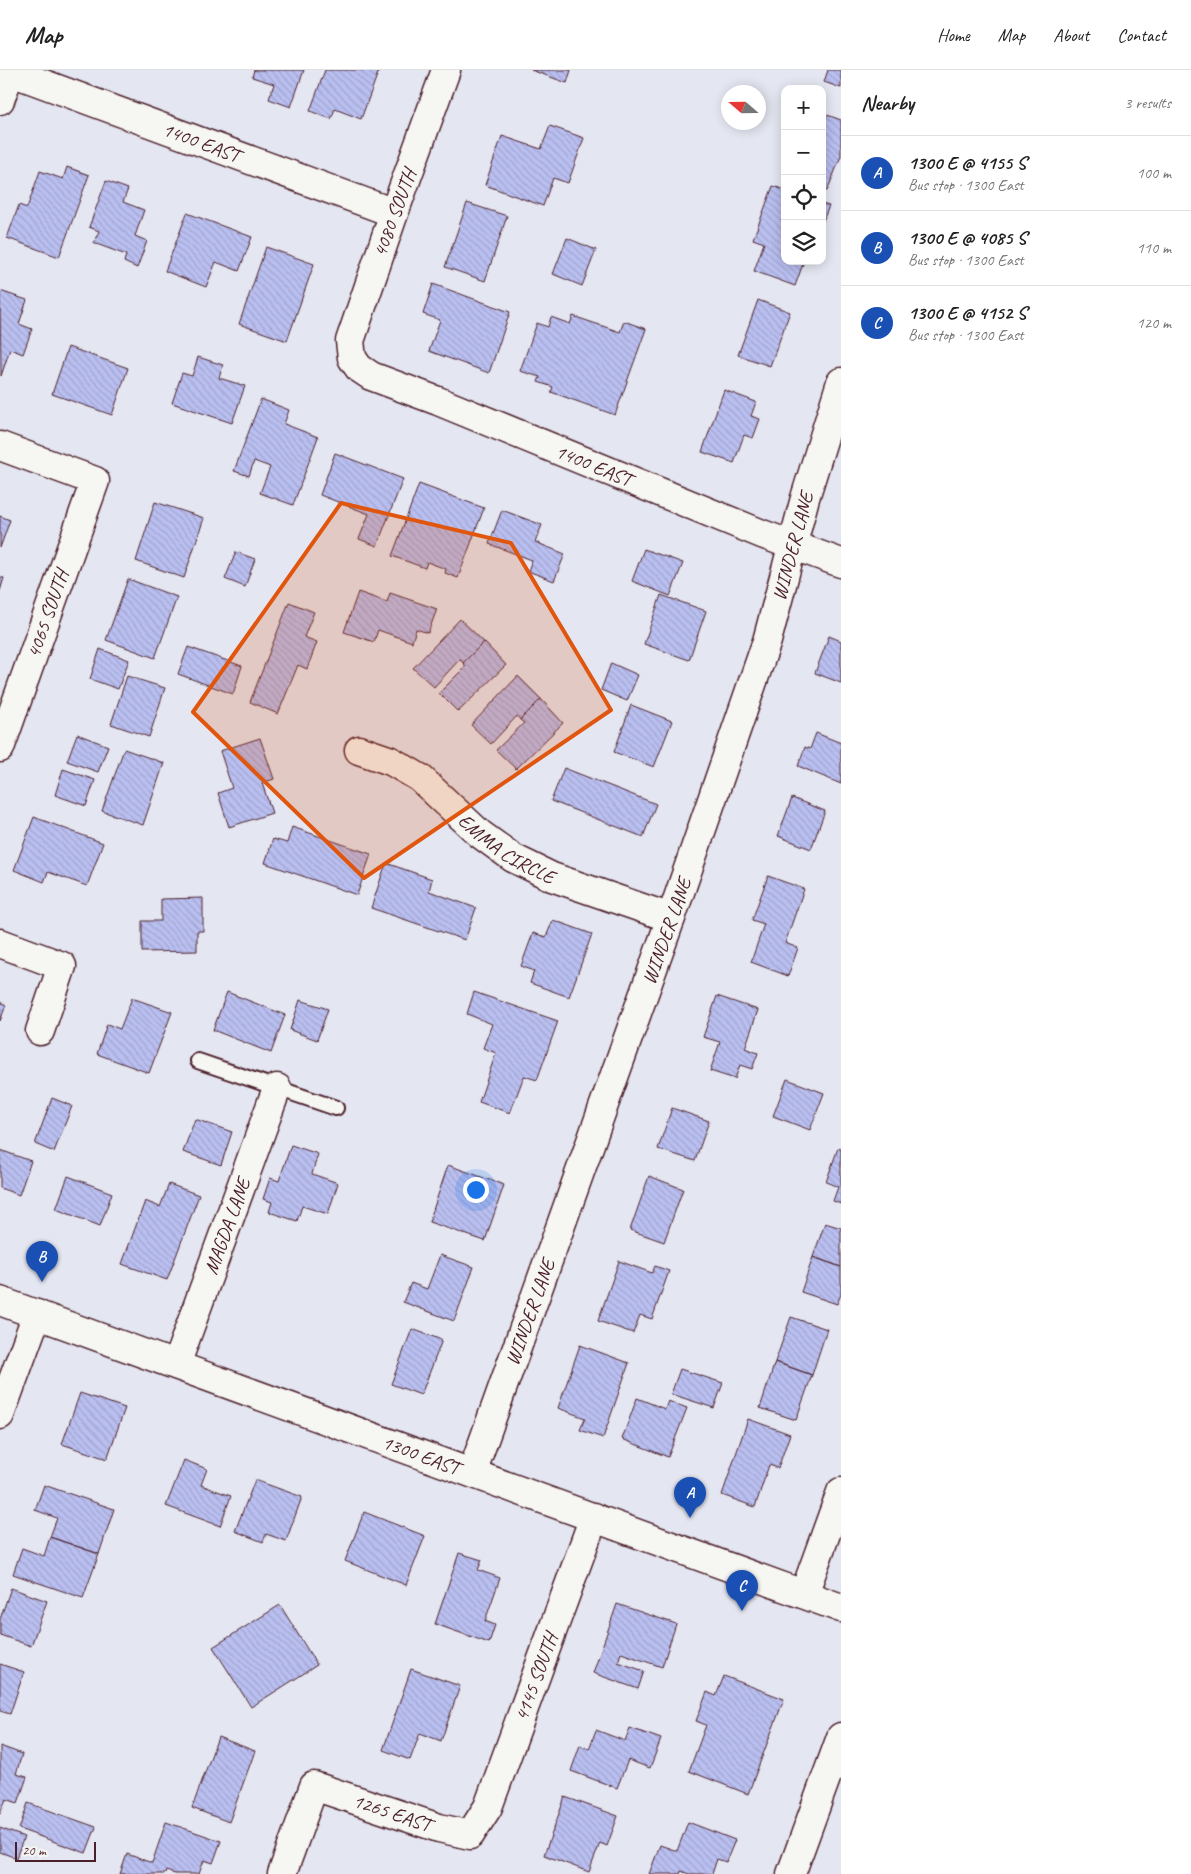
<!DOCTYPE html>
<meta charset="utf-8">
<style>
:root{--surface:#fff;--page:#f2f2f2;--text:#222;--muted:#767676;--line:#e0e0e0;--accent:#1a73e8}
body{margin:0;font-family:Caveat,sans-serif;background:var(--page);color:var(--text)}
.controls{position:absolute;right:15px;top:15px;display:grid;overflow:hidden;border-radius:10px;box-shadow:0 2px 12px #0003}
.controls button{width:45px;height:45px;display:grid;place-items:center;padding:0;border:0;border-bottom:1px solid var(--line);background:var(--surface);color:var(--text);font:25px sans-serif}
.compass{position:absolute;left:721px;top:15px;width:45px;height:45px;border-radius:50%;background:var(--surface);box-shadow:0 2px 12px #0003;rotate:290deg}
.scale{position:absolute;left:15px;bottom:12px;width:81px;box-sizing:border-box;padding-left:5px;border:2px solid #4a1f2b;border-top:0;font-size:14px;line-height:18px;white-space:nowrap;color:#4a1f2b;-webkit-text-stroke:4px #f6f6f2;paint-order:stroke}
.you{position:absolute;left:475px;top:1119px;width:18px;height:18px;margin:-12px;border:4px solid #fff;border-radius:50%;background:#1a73e8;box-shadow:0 0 0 8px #1a73e833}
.badge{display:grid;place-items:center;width:32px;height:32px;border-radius:50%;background:var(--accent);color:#fff;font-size:16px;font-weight:700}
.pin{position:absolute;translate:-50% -41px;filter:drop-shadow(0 1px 2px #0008)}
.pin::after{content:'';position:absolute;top:26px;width:18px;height:15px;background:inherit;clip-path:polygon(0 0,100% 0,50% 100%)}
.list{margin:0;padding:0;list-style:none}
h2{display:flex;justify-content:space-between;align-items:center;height:65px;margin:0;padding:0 20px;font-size:21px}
h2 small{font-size:16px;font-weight:400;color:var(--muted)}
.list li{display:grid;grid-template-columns:32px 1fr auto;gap:15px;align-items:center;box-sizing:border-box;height:75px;padding:0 20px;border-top:1px solid var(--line)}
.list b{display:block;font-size:19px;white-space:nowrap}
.list p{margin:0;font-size:16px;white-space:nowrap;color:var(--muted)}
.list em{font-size:16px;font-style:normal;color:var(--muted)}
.icon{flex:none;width:28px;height:28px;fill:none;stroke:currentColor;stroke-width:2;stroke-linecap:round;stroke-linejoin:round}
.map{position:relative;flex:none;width:841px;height:1804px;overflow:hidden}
header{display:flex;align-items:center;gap:30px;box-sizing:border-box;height:70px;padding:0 25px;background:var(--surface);border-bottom:1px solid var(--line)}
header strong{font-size:24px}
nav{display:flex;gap:28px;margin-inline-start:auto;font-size:18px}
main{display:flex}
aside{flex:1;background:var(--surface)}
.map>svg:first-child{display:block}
</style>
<header>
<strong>Map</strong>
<nav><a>Home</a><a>Map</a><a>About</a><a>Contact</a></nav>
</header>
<main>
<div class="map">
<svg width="841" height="1804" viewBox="0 0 841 1804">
<defs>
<pattern id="building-back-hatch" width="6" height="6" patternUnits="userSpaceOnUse" patternTransform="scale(1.25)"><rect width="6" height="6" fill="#b9bff0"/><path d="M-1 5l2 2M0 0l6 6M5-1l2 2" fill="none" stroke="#a1a4ce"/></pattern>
</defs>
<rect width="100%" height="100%" fill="#e4e6f1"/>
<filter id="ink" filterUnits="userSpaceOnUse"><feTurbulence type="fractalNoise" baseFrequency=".02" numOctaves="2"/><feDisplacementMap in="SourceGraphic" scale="10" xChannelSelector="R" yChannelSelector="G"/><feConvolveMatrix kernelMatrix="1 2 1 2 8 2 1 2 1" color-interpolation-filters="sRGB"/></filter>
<g filter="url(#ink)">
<!-- building -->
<path fill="url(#building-back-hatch)" stroke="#4a1f2b" d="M254 0H304L291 37 269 29 274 14 252 7Z
M325 0H379L361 49 335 39 331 49 310 41Z
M531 0H571L567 13Z
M828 0H841V18L824 12Z
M822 43 841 50V86L827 121 822 120Z
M550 56 584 68 568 113 553 108 543 136 485 115 502 66 541 79Z
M67 97 89 105 59 187 7 168 19 135 27 138 40 101 63 109Z
M106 111 128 119 123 132 144 140 135 166 147 171 137 198 124 192 126 185 94 173 99 161 89 157Z
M773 116 785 120V191H804L795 216 754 201 764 173 753 169Z
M467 133 507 146 485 211 445 197Z
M822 134 829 136 822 153Z
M187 143 252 167 239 201 216 192 206 217 165 201Z
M567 168 596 180 582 216 553 204Z
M266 177 314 194 287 271 239 254Z
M433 214 510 242 489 303 429 281 440 250 423 244Z
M0 221 27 230 19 254 32 259 23 284 10 279 1 306Z
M758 230 790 242 770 296 738 285Z
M573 246 620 262 624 251 646 259 615 345 551 322 553 317 538 312 540 307 520 301 537 253 548 257 551 247 570 254Z
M68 277 128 298 112 345 52 324Z
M198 287 223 295 219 308 245 316 232 353 172 333 182 303 192 306Z
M724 320 756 332 751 346 760 349 753 368 744 365 734 393 702 382Z
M261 329 289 340 284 354 318 367 293 435 260 423 270 397 254 391 249 406 234 401Z
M335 383 403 409 377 476 359 469 369 444 320 425Z
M419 414 484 438 458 508 445 503 446 499 427 492 425 498 392 486Z
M155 432 204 448 184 508 136 491Z
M502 440 542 455 535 472 565 484 554 511 528 501 532 490 489 474Z
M0 446 10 450 0 478Z
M644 479 683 493 670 526 632 511Z
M236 482 255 489 245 517 225 509Z
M0 507 4 508 0 521Z
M128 509 177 527 155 588 106 570Z
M358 522 387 532 390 523 437 539 428 563 416 559 412 572 378 560 374 572 344 562Z
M661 525 706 541 689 590 644 574Z
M289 532 314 542 304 567 317 572 307 599 298 595 278 644 250 632Z
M460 549 484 572 463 593 460 589 434 617 413 598Z
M829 566 841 571V613L815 603Z
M484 572 506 595 458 642 439 623 466 596 463 593Z
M188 577 242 596 233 624 178 604Z
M100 579 129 590 118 619 90 609Z
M611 593 638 605 627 631 601 620Z
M127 606 165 618 149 667 111 654Z
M518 606 541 629 520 650 517 646 491 674 471 655Z
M541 629 563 653 516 699 496 680 524 653 520 650Z
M631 635 672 651 654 697 614 682Z
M816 663 841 673V714L798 696 805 677 810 679Z
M77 664 108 676 98 702 67 691Z
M260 668 274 709 262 713 272 743 229 757 218 723 232 718 220 681Z
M124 679 164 693 143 755 102 741Z
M564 698 656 734 643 767 551 731Z
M63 699 95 710 86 736 55 725Z
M792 728 825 741 811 779 778 766Z
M34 747 103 773 87 816 48 802 44 812 14 800Z
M292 757 371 784 357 825 265 793 273 769 287 773Z
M386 793 432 809 429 821 476 838 465 870 371 838Z
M768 806 804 819 785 873 798 878 788 906 751 892 764 854 752 850Z
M203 828V861H197V881L142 882V851H161V829Z
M553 850 592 864 569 927 530 913 534 901 521 896 533 863 546 867Z
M227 922 285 945 271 983 213 960Z
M474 922 558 951 537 1010 524 1006 510 1043 479 1032 496 983 483 978 492 954 467 944Z
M717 926 758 940 745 978 758 983 752 999 740 995 735 1009 710 1001 720 972 703 967Z
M132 928 172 942 149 1003 97 984 107 954 120 959Z
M300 930 328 939 317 970 290 960Z
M0 932 6 935 0 951Z
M787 1009 824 1023 810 1060 773 1046Z
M52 1028 72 1036 54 1082 35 1074Z
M672 1038 709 1051 695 1091 658 1079Z
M195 1049 232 1062 221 1095 183 1082Z
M291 1075 318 1084 312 1104 338 1113 328 1144 302 1136 297 1151 269 1142 272 1132 263 1129 270 1108 279 1111Z
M838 1078 841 1079V1134L833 1131 838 1117 826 1112Z
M0 1080 31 1091 19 1125 0 1118Z
M448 1095 504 1115 485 1171 429 1152Z
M68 1106 112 1123 100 1156 56 1139Z
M649 1106 683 1119 664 1172 630 1160Z
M169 1114 199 1125 167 1210 122 1194 145 1131 160 1137Z
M825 1153 841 1158V1197L813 1187Z
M440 1185 474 1197 454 1251 403 1232 411 1213 427 1219Z
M813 1187 841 1197V1224L837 1234 801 1222Z
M619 1191 652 1203 655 1196 669 1201 652 1249 640 1245 633 1263 598 1251Z
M791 1247 827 1259 812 1305 775 1292Z
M412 1259 442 1270 421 1325 391 1314Z
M580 1275 629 1293 603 1368 580 1360 585 1348 558 1338Z
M775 1292 812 1305 796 1350 760 1338Z
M680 1299 723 1313 714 1338 671 1324Z
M80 1323 125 1338 107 1389 62 1374Z
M637 1328 665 1339 668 1331 687 1338 668 1387 622 1369Z
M748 1349 790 1364 778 1398 769 1395 755 1437 722 1425Z
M184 1390 207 1399 201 1415 231 1426 220 1456 166 1436Z
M255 1410 302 1427 286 1471 266 1464 263 1472 235 1461Z
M44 1415 114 1439 99 1484 50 1467 57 1448 35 1440Z
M364 1442 425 1466 406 1515 345 1491Z
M50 1467 99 1484 83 1528 13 1504 22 1478 44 1486Z
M459 1483 482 1490 478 1500 500 1508 485 1551 495 1555 489 1573 435 1554Z
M11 1518 47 1531 31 1576 0 1565V1549Z
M617 1534 676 1554 662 1597 621 1583 618 1592 644 1601 638 1619 593 1603Z
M280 1535 317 1595 251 1637 213 1577Z
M0 1594 24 1602 10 1644 0 1641Z
M411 1599 460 1616 441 1671 420 1663 410 1690 383 1680Z
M724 1606 784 1629 748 1724 689 1701 706 1655 696 1651 707 1622 716 1626Z
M630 1658 661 1669 650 1698 628 1690 617 1718 571 1701 580 1675 589 1679 596 1660 625 1671Z
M218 1667 255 1681 229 1752 192 1738Z
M0 1676 22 1684 16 1704 27 1707 18 1733 6 1729 0 1744Z
M565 1727 618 1746 607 1776 600 1773 589 1802 544 1785Z
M28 1733 96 1757 86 1783 19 1759Z
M166 1752 221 1771 213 1793 204 1790 199 1804H175L166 1801 165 1804H120L127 1784 152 1793Z
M688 1752 735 1770 726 1792 717 1789 712 1804H689L681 1801 680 1804H649L660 1775 677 1781Z
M0 1758 24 1767 16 1788 0 1782Z"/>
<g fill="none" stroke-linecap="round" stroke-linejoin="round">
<defs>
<path id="service" d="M198 991 336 1038"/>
<g id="minor">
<path id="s1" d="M6 0 394 143"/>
<path id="s2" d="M446 0 394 143 350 271 352 288 359 298 371 306 438 331 762 464 841 493"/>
<path d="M0 30 11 0"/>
<path d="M0 376 95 411 0 678"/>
<path id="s3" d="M359 680 391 691 420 708 480 764 513 788 552 807 671 848"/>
<path d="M0 873 62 896 40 961"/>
<path id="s4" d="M176 1295 277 1018"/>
<path d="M0 1345 37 1244"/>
<path id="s5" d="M472 1403 671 848 767 571 805 428 841 312"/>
<path d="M804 1524 841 1422"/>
<path id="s6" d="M282 1804 314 1716 439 1758 470 1765 488 1737 594 1447"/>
<path d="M791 1804 841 1667"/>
</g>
<g id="secondary">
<path id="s7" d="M0 1231 841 1538"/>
</g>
</defs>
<!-- service casing -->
<use href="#service" stroke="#4a1f2b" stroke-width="18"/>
<!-- minor casing -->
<use href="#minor" stroke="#4a1f2b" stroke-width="31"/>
<!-- secondary casing -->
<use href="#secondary" stroke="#4a1f2b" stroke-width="31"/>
<!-- service -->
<use href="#service" stroke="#f6f6f2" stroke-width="14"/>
<!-- minor -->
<use href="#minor" stroke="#f6f6f2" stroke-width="28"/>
<!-- secondary -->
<use href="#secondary" stroke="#f6f6f2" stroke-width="28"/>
</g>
</g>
<!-- marked area -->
<path fill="#e0560e" fill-opacity="0.2" stroke="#e0560e" stroke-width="4" stroke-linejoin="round" d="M341 433 511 473 611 640 364 808 193 642Z"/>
<g text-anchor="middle" stroke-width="5" stroke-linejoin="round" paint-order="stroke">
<!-- street labels -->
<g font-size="20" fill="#4a1f2b" stroke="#f6f6f2">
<text dy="7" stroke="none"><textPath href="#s1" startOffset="208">1400 EAST</textPath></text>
<text transform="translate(394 143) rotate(-70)" y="7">4080 SOUTH</text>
<text dy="7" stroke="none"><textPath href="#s2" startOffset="571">1400 EAST</textPath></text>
<text dy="7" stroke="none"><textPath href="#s5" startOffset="981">WINDER LANE</textPath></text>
<text transform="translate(47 544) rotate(-71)" y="7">4065 SOUTH</text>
<text dy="7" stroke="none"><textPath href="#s3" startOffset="180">EMMA CIRCLE</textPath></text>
<text dy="7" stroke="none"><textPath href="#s5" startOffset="576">WINDER LANE</textPath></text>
<text dy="7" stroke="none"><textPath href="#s4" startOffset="148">MAGDA LANE</textPath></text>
<text dy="7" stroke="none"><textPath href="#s5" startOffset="171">WINDER LANE</textPath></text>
<text dy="7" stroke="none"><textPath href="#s7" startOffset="448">1300 EAST</textPath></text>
<text dy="7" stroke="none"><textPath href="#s6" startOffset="429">4145 SOUTH</textPath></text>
<text dy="7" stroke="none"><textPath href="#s6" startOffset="176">1265 EAST</textPath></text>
</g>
</g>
</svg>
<div class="controls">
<button>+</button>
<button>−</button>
<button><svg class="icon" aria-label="locate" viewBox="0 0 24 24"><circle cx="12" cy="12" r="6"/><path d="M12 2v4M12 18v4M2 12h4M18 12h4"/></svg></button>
<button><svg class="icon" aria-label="layers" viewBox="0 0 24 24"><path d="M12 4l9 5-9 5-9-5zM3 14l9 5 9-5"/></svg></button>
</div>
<svg class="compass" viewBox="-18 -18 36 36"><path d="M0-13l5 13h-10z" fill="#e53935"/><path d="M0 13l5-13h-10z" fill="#767676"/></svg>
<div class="scale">20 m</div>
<div class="you"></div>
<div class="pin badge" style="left:690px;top:1448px;background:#1a4fb4">A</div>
<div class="pin badge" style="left:42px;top:1212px;background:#1a4fb4">B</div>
<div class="pin badge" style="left:742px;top:1541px;background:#1a4fb4">C</div>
</div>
<aside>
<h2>Nearby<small>3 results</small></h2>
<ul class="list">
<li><span class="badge" style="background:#1a4fb4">A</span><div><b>1300 E @ 4155 S</b><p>Bus stop · 1300 East</p></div><em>100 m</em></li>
<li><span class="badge" style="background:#1a4fb4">B</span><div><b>1300 E @ 4085 S</b><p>Bus stop · 1300 East</p></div><em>110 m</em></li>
<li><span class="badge" style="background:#1a4fb4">C</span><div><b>1300 E @ 4152 S</b><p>Bus stop · 1300 East</p></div><em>120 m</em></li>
</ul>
</aside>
</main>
